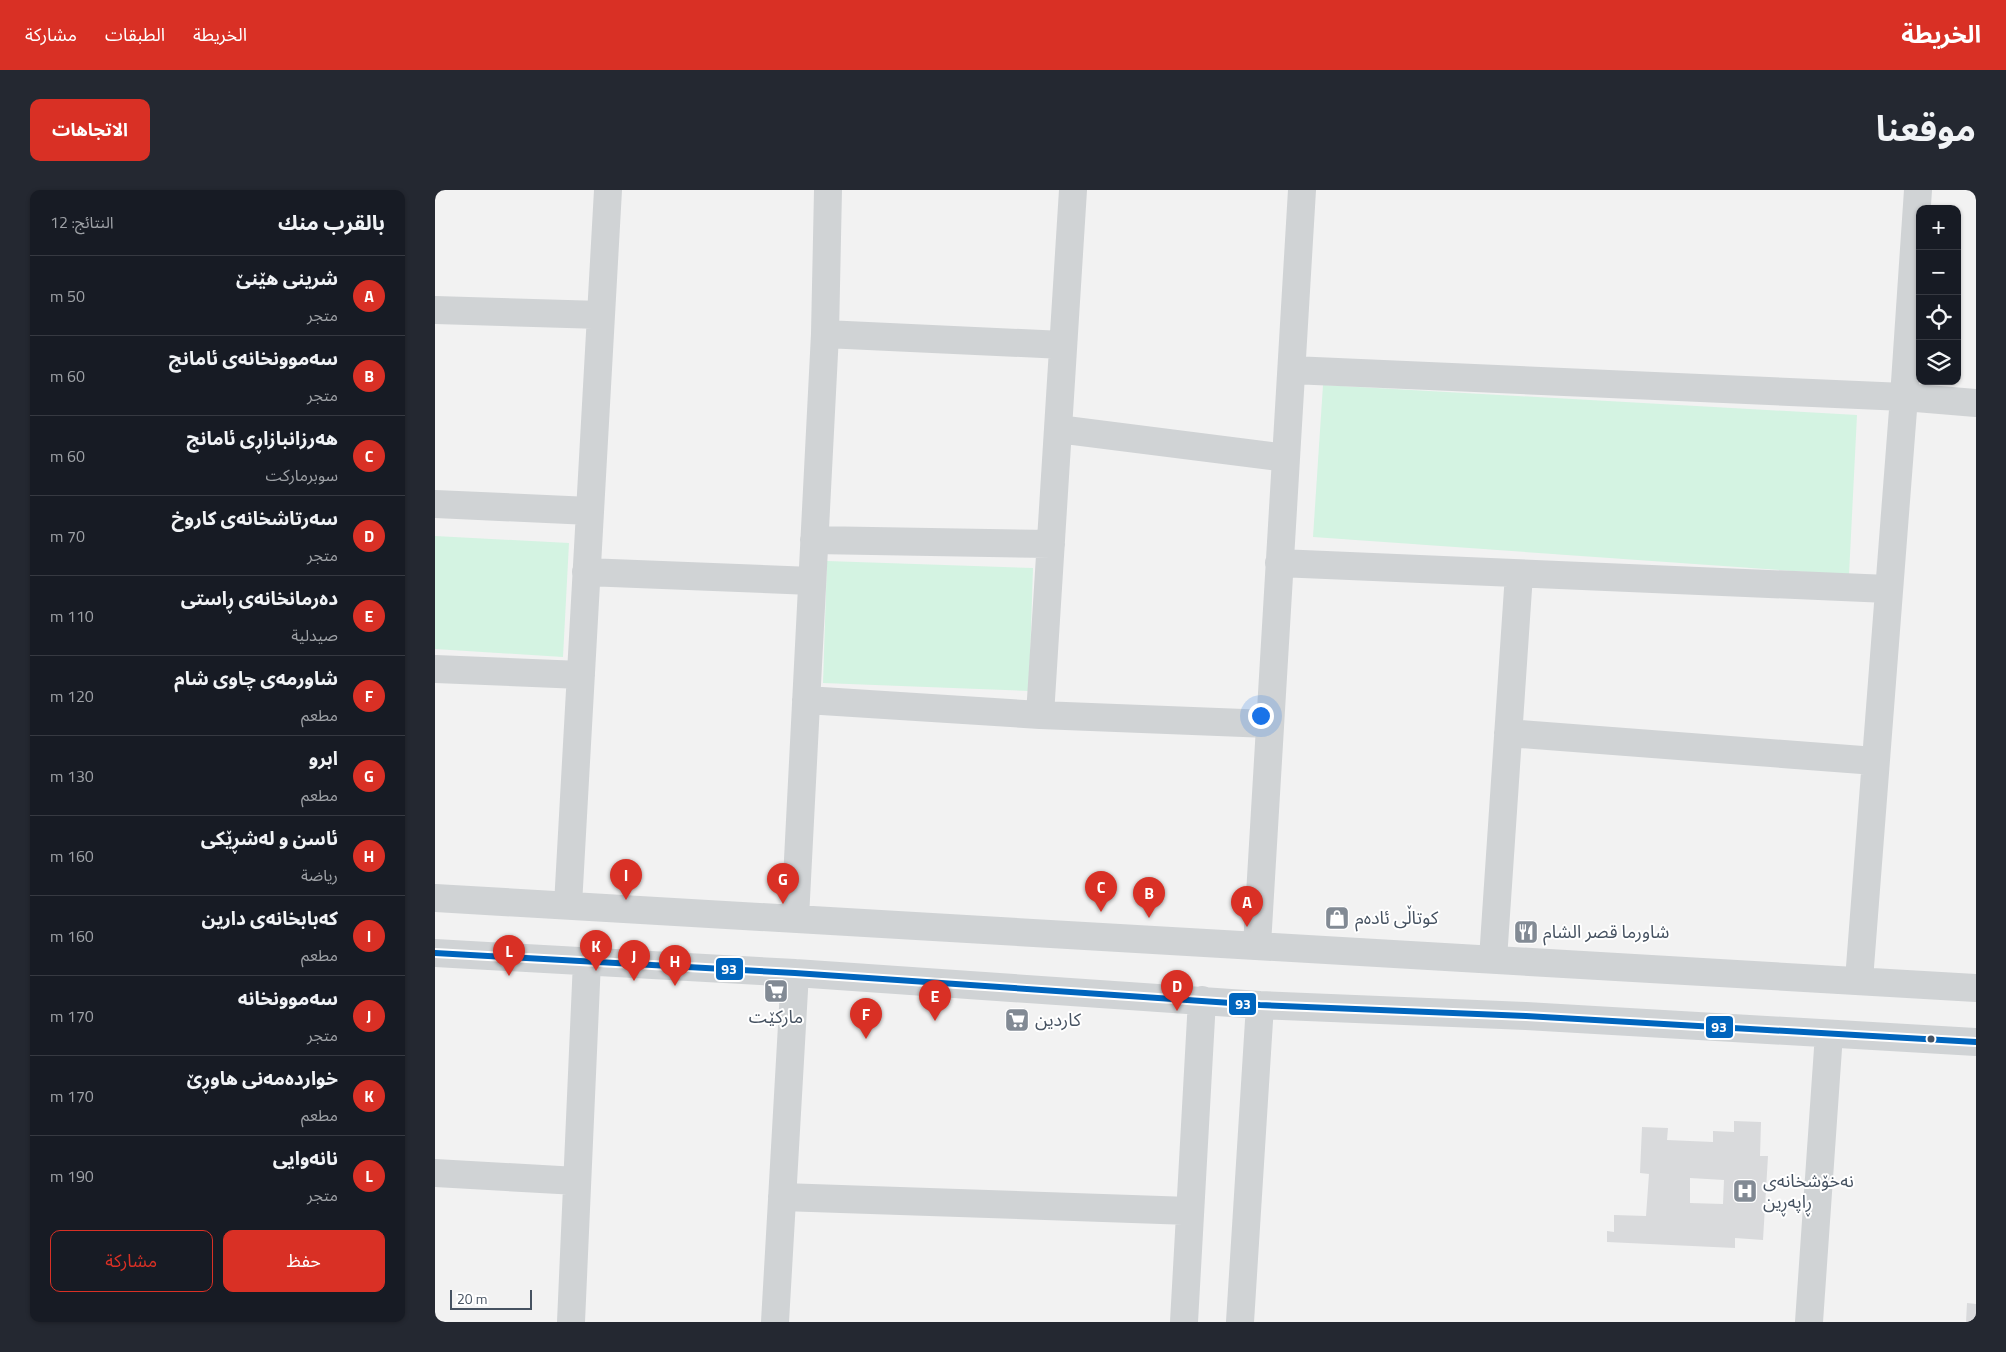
<!DOCTYPE html>
<html lang="ar">
<meta charset="utf-8">
<style>
:root{--surface:#171b24;--page:#242831;--text:#f1f3f6;--muted:#9ea1a6;--line:#363941;--accent:#d93025}
body{margin:0;font-family:"Titillium Web","Noto Sans Arabic",sans-serif;background:var(--page);color:var(--text);direction:rtl}
.controls{position:absolute;right:15px;top:15px;display:grid;overflow:hidden;border-radius:10px;box-shadow:0 1px 4px #0004}
.controls button{width:45px;height:45px;display:grid;place-items:center;padding:0;border:0;border-bottom:1px solid var(--line);background:var(--surface);color:var(--text);font:25px sans-serif}
.scale{position:absolute;left:15px;bottom:12px;width:82px;box-sizing:border-box;padding-left:5px;border:2px solid #465261;border-top:0;font-size:14px;line-height:18px;white-space:nowrap;color:#465261;-webkit-text-stroke:4px #fff;paint-order:stroke}
.you{position:absolute;left:825px;top:525px;width:18px;height:18px;margin:-12px;border:4px solid #fff;border-radius:50%;background:#1a73e8;box-shadow:0 0 0 8px #1a73e833}
.badge{display:grid;place-items:center;width:32px;height:32px;border-radius:50%;background:var(--accent);color:#fff;font-size:16px;font-weight:700}
.pin{position:absolute;translate:-50% -41px;filter:drop-shadow(0 1px 2px #0008)}
.pin::after{content:'';position:absolute;top:26px;width:18px;height:15px;background:inherit;clip-path:polygon(0 0,100% 0,50% 100%)}
.list{margin:0;padding:0;list-style:none}
h2{display:flex;justify-content:space-between;align-items:center;height:65px;margin:0;padding:0 20px;font-size:21px}
h2 small{font-size:16px;font-weight:400;color:var(--muted)}
.list li{display:grid;grid-template-columns:32px 1fr auto;gap:15px;align-items:center;box-sizing:border-box;height:80px;padding:0 20px;border-top:1px solid var(--line)}
.list b{display:block;font-size:19px;white-space:nowrap}
.list p{margin:0;font-size:16px;white-space:nowrap;color:var(--muted)}
.list em{font-size:16px;font-style:normal;color:var(--muted)}
.actions{display:flex;gap:10px;padding:15px 20px}
.actions a{flex:1;padding:11px 0;border:1px solid var(--accent);border-radius:10px;text-align:center;font-size:18px;color:var(--accent)}
.actions .main{background:var(--accent);color:#fff}
.icon{flex:none;width:28px;height:28px;fill:none;stroke:currentColor;stroke-width:2;stroke-linecap:round;stroke-linejoin:round}
.map{position:relative;flex:none;width:1541px;height:1132px;overflow:hidden;direction:ltr;border-radius:10px}
header{display:flex;align-items:center;gap:30px;box-sizing:border-box;height:70px;padding:0 25px;background:var(--accent);color:#fff}
header strong{font-size:24px}
nav{display:flex;gap:28px;margin-inline-start:auto;font-size:18px}
.intro{display:flex;align-items:center;justify-content:space-between;box-sizing:border-box;height:120px;padding:0 30px}
h1{margin:0;font-size:35px}
.button{padding:12px 22px;border-radius:10px;background:var(--accent);color:#fff;font-size:18px;font-weight:700}
main{display:flex;gap:30px;padding:0 30px}
aside{flex:1;background:var(--surface);border-radius:10px;box-shadow:0 1px 4px #0004}
.map>svg:first-child{display:block}
</style>
<header>
<strong>الخريطة</strong>
<nav><a>الخريطة</a><a>الطبقات</a><a>مشاركة</a></nav>
</header>
<div class="intro"><h1>موقعنا</h1><a class="button">الاتجاهات</a></div>
<main>
<div class="map">
<svg width="1541" height="1132" viewBox="0 0 1541 1132">
<rect width="100%" height="100%" fill="#f2f2f2"/>
<!-- green -->
<path fill="#d4f3e2" d="M888 195 1422 225 1414 385 878 347Z
M0 346 134 353 128 467 0 459Z
M392 371 598 378 594 501 388 493Z"/>
<!-- building -->
<path fill="#d9dadc" fill-rule="evenodd" d="M1299 931 1326 932 1325 966H1333L1328 1050 1300 1048V1058L1172 1052V1041L1179 1042V1025L1211 1026 1214 984 1205 983 1207 937 1233 938 1232 950 1278 952V941L1299 942ZM1255 988 1289 990 1288 1014 1255 1013Z
M1532 1113 1541 1114V1132H1531Z"/>
<g fill="none" stroke-linecap="round" stroke-linejoin="round">
<!-- minor -->
<path stroke="#d0d3d5" stroke-width="28" d="M0 120 166 125
M390 144 628 155
M857 180 1469 207 1541 213
M623 239 851 268
M0 314 155 321
M379 350 616 354
M844 373 1453 399
M151 382 377 391
M0 479 146 485
M371 510 605 525 834 534
M605 525 638 0
M1073 543 1440 571
M0 708 1541 798
M133 715 173 0
M360 728 390 144 393 0
M822 755 867 0
M0 763 360 783 825 815 1091 826 1541 852
M1058 769 1084 384
M1424 790 1469 207 1483 0
M0 983 142 991
M347 1007 755 1021
M136 1132 152 771
M340 1132 360 783
M749 1132 767 810
M805 1132 825 815
M1374 1132 1394 844"/>
<defs>
<path id="bus-1" d="M0 763 360 783 825 815 1091 826 1541 852"/>
</defs>
<!-- bus-1 casing -->
<use href="#bus-1" stroke="#fff" stroke-width="10"/>
<!-- bus-1 -->
<use href="#bus-1" stroke="#0065bd" stroke-width="6"/>
</g>
<!-- icons -->
<defs>
<symbol id="shop-square" viewBox="-11 -11 22 22"><rect x="-9" y="-9" width="18" height="18" rx="4" fill="#828a94" stroke="#fff"/><path d="M-5-2.5h2.3a2.7 3.5 0 0 1 5.4 0H5L5.5 6h-11ZM-1.5-2.5h3a1.5 2.3 0 0 0-3 0Z" fill="#fff"/></symbol>
<symbol id="restaurant-square" viewBox="-11 -11 22 22"><rect x="-9" y="-9" width="18" height="18" rx="4" fill="#828a94" stroke="#fff"/><path d="M-5-6h1v4h1v-4h1v4h1v-4h1v5L-1.5 .5V6h-2V.5L-5-1ZM5-6V6H3V1.5H1.5Q1.5-4 5-6Z" fill="#fff"/></symbol>
<symbol id="supermarket-square" viewBox="-11 -11 22 22"><rect x="-9" y="-9" width="18" height="18" rx="4" fill="#828a94" stroke="#fff"/><path d="M-6-5.5h2.5l.6 2H6L4.5 2H-2.5L-4.4-4H-6ZM-1.5 3.2a1.3 1.3 0 1 0 .1 0ZM3 3.2a1.3 1.3 0 1 0 .1 0Z" fill="#fff"/></symbol>
<symbol id="hospital-square" viewBox="-11 -11 22 22"><rect x="-9" y="-9" width="18" height="18" rx="4" fill="#828a94" stroke="#fff"/><path d="M-5-5h3v3.5h4V-5h3V5h-3V1.5h-4V5h-3Z" fill="#fff"/></symbol>
</defs>
<g fill-rule="evenodd">
<use href="#shop-square" x="888" y="714" width="28" height="28"/>
<use href="#restaurant-square" x="1077" y="728" width="28" height="28"/>
<use href="#supermarket-square" x="327" y="787" width="28" height="28"/>
<use href="#supermarket-square" x="568" y="816" width="28" height="28"/>
<use href="#hospital-square" x="1296" y="987" width="28" height="28"/>
</g>
<!-- markers -->
<circle fill="#465261" stroke="#fff" stroke-width="2" cx="1496" cy="849" r="4.5"/>
<g text-anchor="middle" stroke-width="4" stroke-linejoin="round" paint-order="stroke">
<!-- poi labels -->
<g font-size="18" fill="#465261" stroke="#fff" text-anchor="start">
<text x="920" y="734">کوتاڵی ئادەم</text>
<text x="1108" y="748">شاورما قصر الشام</text>
<text x="341" y="833" text-anchor="middle">مارکێت</text>
<text x="600" y="836">كاردين</text>
<text x="1328" y="997">نەخۆشخانەی<tspan x="1328" dy="21">ڕاپەڕین</tspan></text>
</g>
</g>
<g stroke="#fff" stroke-width="2">
<rect x="280" y="767" width="29" height="24" rx="5" fill="#0065bd"/>
<rect x="793" y="802" width="29" height="24" rx="5" fill="#0065bd"/>
<rect x="1270" y="825" width="29" height="24" rx="5" fill="#0065bd"/>
</g>
<g font-size="14" text-anchor="middle" font-weight="bold" fill="#fff">
<text x="294" y="784">93</text>
<text x="808" y="819">93</text>
<text x="1284" y="842">93</text>
</g>
</svg>
<div class="controls">
<button>+</button>
<button>−</button>
<button><svg class="icon" aria-label="locate" viewBox="0 0 24 24"><circle cx="12" cy="12" r="6"/><path d="M12 2v4M12 18v4M2 12h4M18 12h4"/></svg></button>
<button><svg class="icon" aria-label="layers" viewBox="0 0 24 24"><path d="M12 4l9 5-9 5-9-5zM3 14l9 5 9-5"/></svg></button>
</div>
<div class="scale">20 m</div>
<div class="you"></div>
<div class="pin badge" style="left:812px;top:737px">A</div>
<div class="pin badge" style="left:714px;top:728px">B</div>
<div class="pin badge" style="left:666px;top:722px">C</div>
<div class="pin badge" style="left:742px;top:821px">D</div>
<div class="pin badge" style="left:500px;top:831px">E</div>
<div class="pin badge" style="left:431px;top:849px">F</div>
<div class="pin badge" style="left:348px;top:714px">G</div>
<div class="pin badge" style="left:240px;top:796px">H</div>
<div class="pin badge" style="left:191px;top:710px">I</div>
<div class="pin badge" style="left:199px;top:791px">J</div>
<div class="pin badge" style="left:161px;top:781px">K</div>
<div class="pin badge" style="left:74px;top:786px">L</div>
</div>
<aside>
<h2>بالقرب منك<small>النتائج: 12</small></h2>
<ul class="list">
<li><span class="badge">A</span><div><b>شرینی هێنێ</b><p>متجر</p></div><em>50 m</em></li>
<li><span class="badge">B</span><div><b>سەموونخانەی ئامانج</b><p>متجر</p></div><em>60 m</em></li>
<li><span class="badge">C</span><div><b>هەرزانبازاڕی ئامانج</b><p>سوبرماركت</p></div><em>60 m</em></li>
<li><span class="badge">D</span><div><b>سەرتاشخانەی کاروخ</b><p>متجر</p></div><em>70 m</em></li>
<li><span class="badge">E</span><div><b>دەرمانخانەی ڕاستی</b><p>صيدلية</p></div><em>110 m</em></li>
<li><span class="badge">F</span><div><b>شاورمەی چاوی شام</b><p>مطعم</p></div><em>120 m</em></li>
<li><span class="badge">G</span><div><b>ابرو</b><p>مطعم</p></div><em>130 m</em></li>
<li><span class="badge">H</span><div><b>ئاسن و لەشڕێکی</b><p>رياضة</p></div><em>160 m</em></li>
<li><span class="badge">I</span><div><b>کەبابخانەی دارین</b><p>مطعم</p></div><em>160 m</em></li>
<li><span class="badge">J</span><div><b>سەموونخانە</b><p>متجر</p></div><em>170 m</em></li>
<li><span class="badge">K</span><div><b>خواردەمەنی هاوڕێ</b><p>مطعم</p></div><em>170 m</em></li>
<li><span class="badge">L</span><div><b>نانەوایی</b><p>متجر</p></div><em>190 m</em></li>
</ul>
<div class="actions"><a class="main">حفظ</a><a>مشاركة</a></div>
</aside>
</main>
